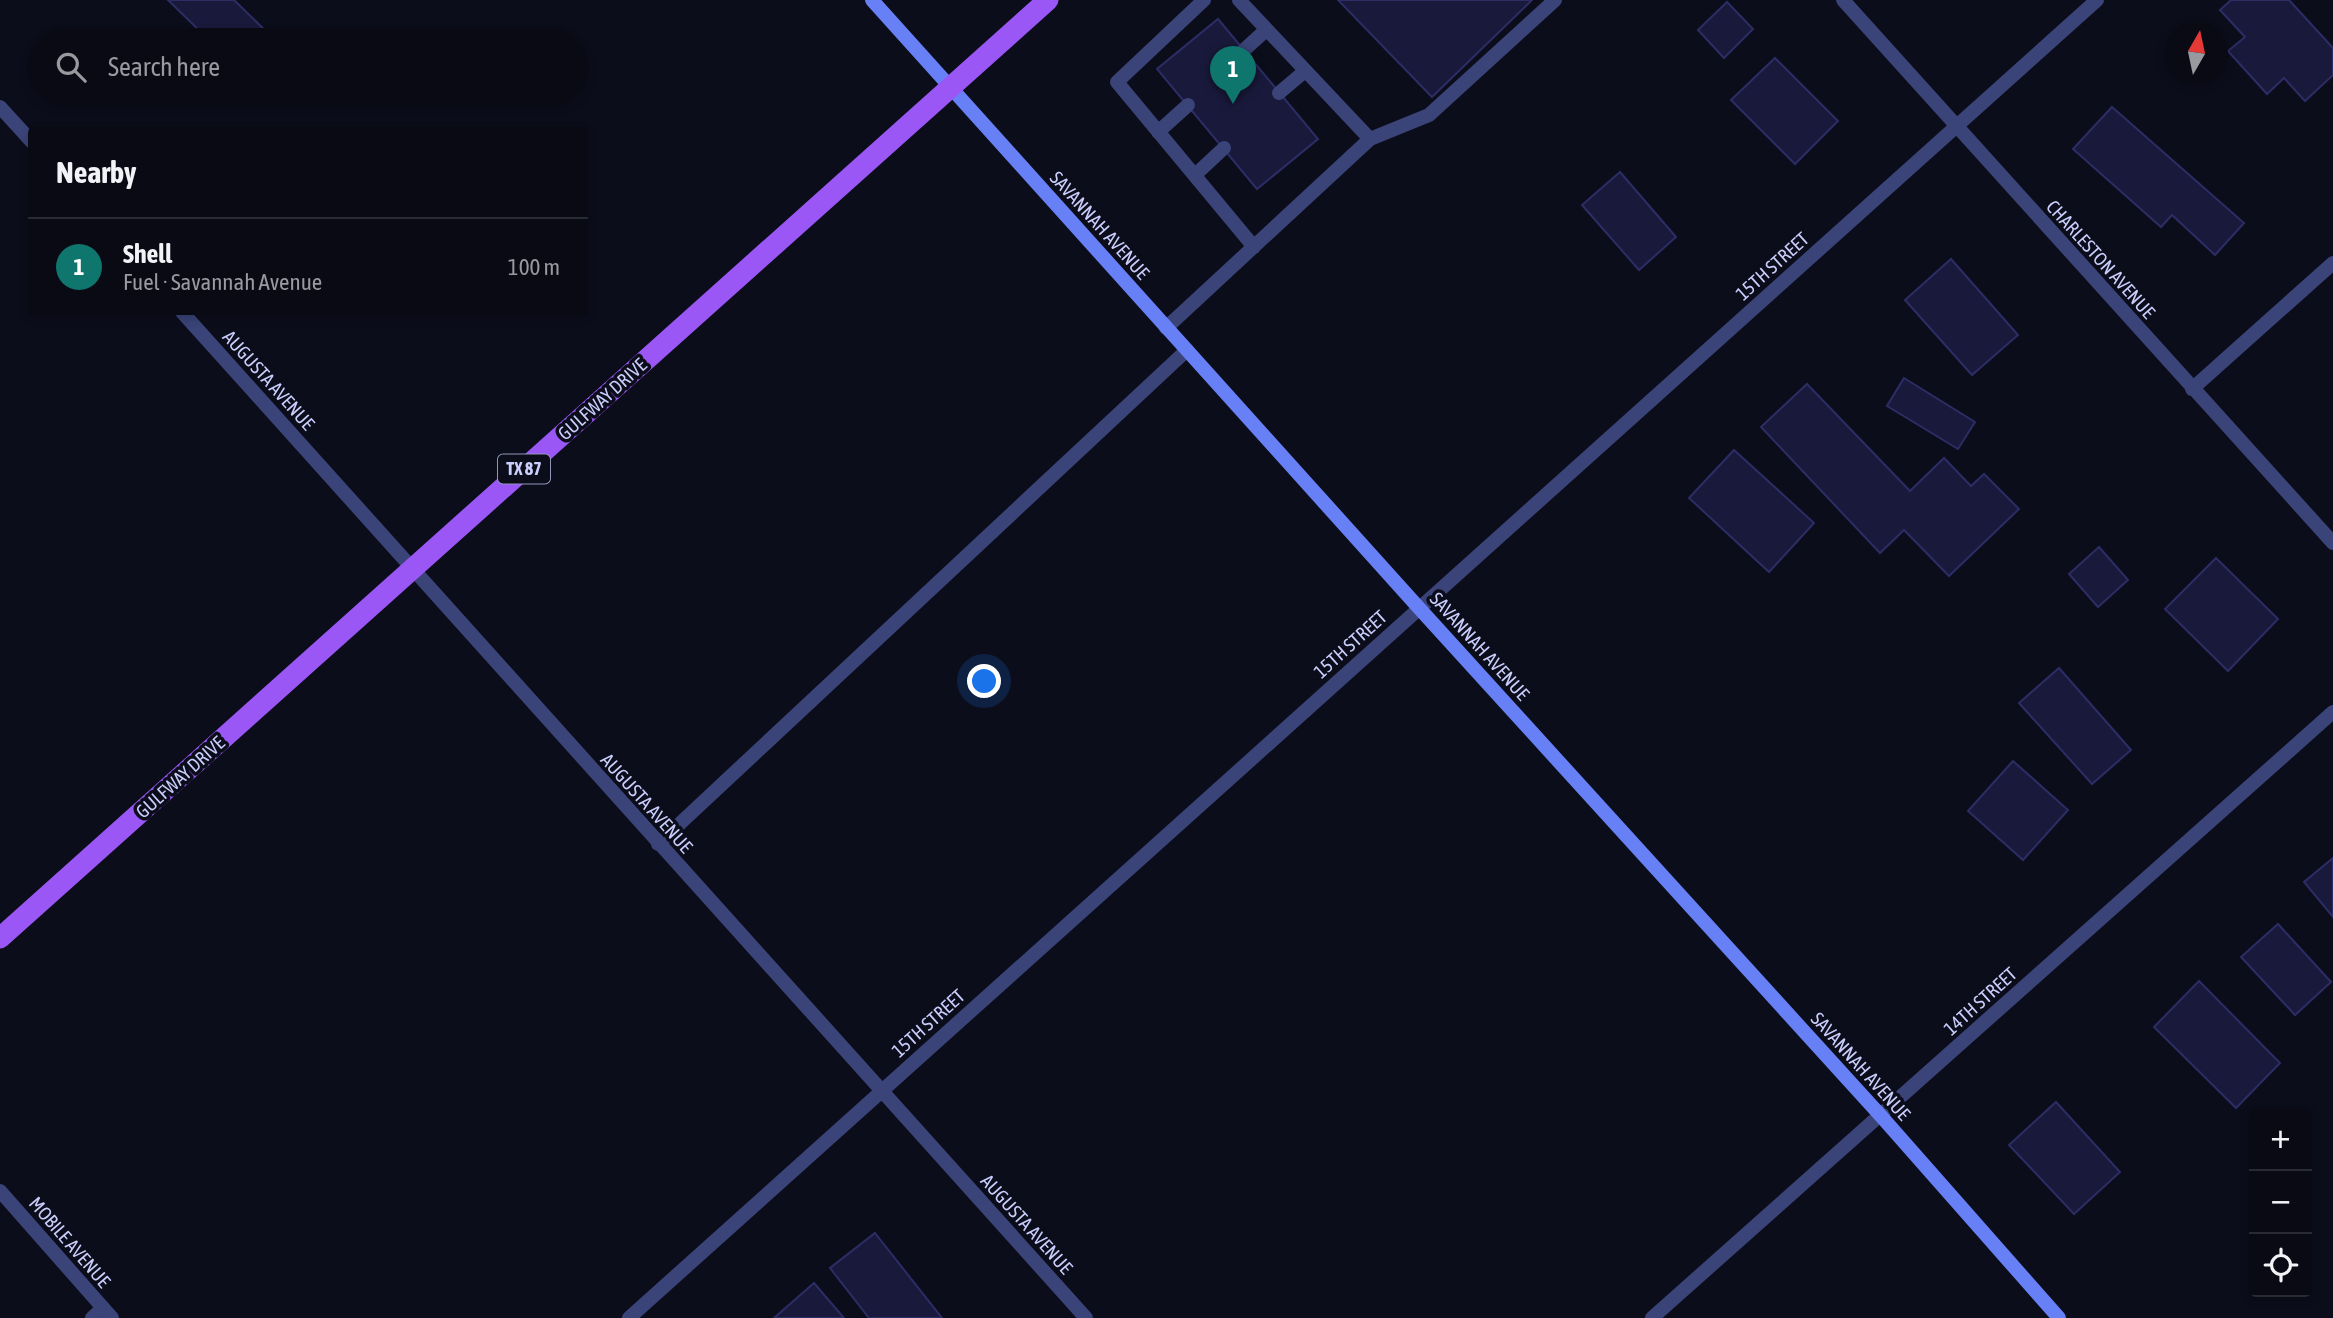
<!DOCTYPE html>
<meta charset="utf-8">
<style>
:root{--surface:#090a14;--page:#171822;--text:#f1f3f6;--muted:#999aa0;--line:#292b34;--accent:#0f766e}
body{margin:0;font-family:"Asap Condensed",sans-serif;background:var(--page);color:var(--text)}
.controls{position:absolute;right:21px;bottom:21px;display:grid;overflow:hidden;border-radius:7px;box-shadow:0 4px 10px #0003}
.controls button{width:63px;height:63px;display:grid;place-items:center;padding:0;border:0;border-bottom:2px solid var(--line);background:var(--surface);color:var(--text);font:35px sans-serif}
.compass{position:absolute;left:2165px;top:21px;width:63px;height:63px;border-radius:50%;background:var(--surface);box-shadow:0 4px 10px #0003;rotate:9deg}
.you{position:absolute;left:985px;top:682px;width:24px;height:24px;margin:-18px;border:5px solid #fff;border-radius:50%;background:#1a73e8;box-shadow:0 0 0 10px #1a73e833}
.badge{display:grid;place-items:center;width:46px;height:46px;border-radius:50%;background:var(--accent);color:#fff;font-size:23px;font-weight:700}
.pin{position:absolute;translate:-50% -58px;filter:drop-shadow(0 2px 4px #0008)}
.pin::after{content:'';position:absolute;top:37px;width:24px;height:21px;background:inherit;clip-path:polygon(0 0,100% 0,50% 100%)}
.list{margin:0;padding:0;list-style:none}
h2{display:flex;justify-content:space-between;align-items:center;height:91px;margin:0;padding:0 28px;font-size:30px}
h2 small{font-size:23px;font-weight:400;color:var(--muted)}
.list li{display:grid;grid-template-columns:46px 1fr auto;gap:21px;align-items:center;box-sizing:border-box;height:98px;padding:0 28px;border-top:2px solid var(--line)}
.list b{display:block;font-size:26px;white-space:nowrap}
.list p{margin:0;font-size:23px;white-space:nowrap;color:var(--muted)}
.list em{font-size:23px;font-style:normal;color:var(--muted)}
.icon{flex:none;width:38px;height:38px;fill:none;stroke:currentColor;stroke-width:2;stroke-linecap:round;stroke-linejoin:round}
.map{position:relative;flex:none;width:2333px;height:1318px;overflow:hidden}
.search{position:absolute;background:var(--surface);box-shadow:0 4px 10px #0003;left:28px;top:28px;width:560px;height:77px;display:flex;align-items:center;gap:18px;box-sizing:border-box;padding:0 24px;border-radius:38px;color:var(--muted);font-size:26px}
.panel{position:absolute;background:var(--surface);box-shadow:0 4px 10px #0003;left:28px;top:126px;width:560px;height:189px;border-radius:7px}
.map>svg:first-child{display:block}
</style>
<div class="map">
<svg width="2333" height="1318" viewBox="0 0 2333 1318">
<rect width="100%" height="100%" fill="#0c0d1b"/>
<!-- building -->
<path fill="#19193b" stroke="#2d2d66" stroke-width="2" d="M168 0H234L274 39 209 40Z
M1338 0H1532L1432 97Z
M2231 0H2289L2333 48V75L2305 101 2284 78 2267 94 2228 51 2245 37 2220 10Z
M1727 2 1753 29 1724 58 1698 30Z
M1218 19 1318 139 1257 189 1157 69Z
M1775 58 1838 121 1795 164 1731 100Z
M2112 107 2244 223 2215 255 2172 215 2161 227 2073 149Z
M1620 172 1676 237 1639 270 1582 205Z
M1951 259 2018 335 1972 375 1905 300Z
M1904 378 1975 422 1958 449 1887 406Z
M1807 384 1910 491 1944 458 1971 486 1984 474 2019 509 1949 576 1904 530 1880 553 1761 427Z
M1734 450 1814 523 1769 572 1689 498Z
M2099 547 2128 580 2098 607 2069 574Z
M2216 558 2278 619 2228 671 2165 609Z
M2059 668 2131 750 2092 784 2019 703Z
M2013 761 2068 810 2023 860 1968 811Z
M2333 858V917L2304 882Z
M2278 924 2331 982 2295 1015 2241 957Z
M2199 981 2280 1063 2236 1108 2154 1027Z
M2056 1102 2120 1172 2074 1214 2009 1145Z
M875 1233 942 1318H869L830 1268Z
M814 1283 844 1318H774Z"/>
<g fill="none" stroke-linecap="round" stroke-linejoin="round">
<!-- lane -->
<path stroke="#3a4478" stroke-width="14" d="M1204 0 1117 82 1254 247
M1244 50 1266 30
M1279 93 1305 71
M1158 132 1188 105
M1370 139 1429 115 1555 0
M1195 175 1224 148
M1166 328 1370 139 1239 0
M2192 389 2333 263
M658 844 1187 350
M92 1318 103 1308"/>
<!-- street -->
<path stroke="#3a4478" stroke-width="14" d="M1843 0 2333 543
M0 107 32 142
M182 312 1086 1318
M0 1191 112 1318
M629 1318 2097 0
M1652 1318 2333 712"/>
<!-- secondary -->
<path stroke="#6780f6" stroke-width="14" d="M872 0 1419 608 1881 1116 2059 1318"/>
<!-- primary -->
<path stroke="#9a57f5" stroke-width="21" d="M0 938 1048 0"/>
</g>
<g text-anchor="middle" stroke-width="7" stroke-linejoin="round" paint-order="stroke">
<!-- shield labels -->
<rect fill="#0c0d1b" stroke="#9194b8" stroke-width="2" x="498" y="454.5" width="52" height="29" rx="5"/>
<g font-size="18" font-weight="bold" fill="#cacefc">
<text x="524" y="475">TX 87</text>
</g>
<!-- street labels -->
<g font-size="19" fill="#cacefc" stroke="#0c0d1b">
<text transform="translate(1100 225) rotate(48)" y="7">SAVANNAH AVENUE</text>
<text transform="translate(2101 259) rotate(48)" y="7">CHARLESTON AVENUE</text>
<text transform="translate(1772 266) rotate(-42)" y="7">15TH STREET</text>
<text transform="translate(269 380) rotate(48)" y="7">AUGUSTA AVENUE</text>
<text transform="translate(602 399) rotate(-42)" y="7">GULFWAY DRIVE</text>
<text transform="translate(1350 644) rotate(-42)" y="7">15TH STREET</text>
<text transform="translate(1480 646) rotate(48)" y="7">SAVANNAH AVENUE</text>
<text transform="translate(180 777) rotate(-42)" y="7">GULFWAY DRIVE</text>
<text transform="translate(647 803) rotate(48)" y="7">AUGUSTA AVENUE</text>
<text transform="translate(1980 1001) rotate(-42)" y="7">14TH STREET</text>
<text transform="translate(928 1023) rotate(-42)" y="7">15TH STREET</text>
<text transform="translate(1861 1066) rotate(48)" y="7">SAVANNAH AVENUE</text>
<text transform="translate(1027 1224) rotate(48)" y="7">AUGUSTA AVENUE</text>
<text transform="translate(70 1242) rotate(49)" y="7">MOBILE AVENUE</text>
</g>
</g>
</svg>
<div class="controls">
<button>+</button>
<button>−</button>
<button><svg class="icon" aria-label="locate" viewBox="0 0 24 24"><circle cx="12" cy="12" r="6"/><path d="M12 2v4M12 18v4M2 12h4M18 12h4"/></svg></button>
</div>
<svg class="compass" viewBox="-18 -18 36 36"><path d="M0-13l5 13h-10z" fill="#e53935"/><path d="M0 13l5-13h-10z" fill="#999aa0"/></svg>
<div class="you"></div>
<div class="pin badge" style="left:1233px;top:104px">1</div>
<div class="search"><svg class="icon" aria-label="search" viewBox="0 0 24 24"><circle cx="10" cy="10" r="6"/><path d="M15 15l6 6"/></svg>Search here</div>
<section class="panel">
<h2>Nearby<small></small></h2>
<ul class="list">
<li><span class="badge">1</span><div><b>Shell</b><p>Fuel · Savannah Avenue</p></div><em>100 m</em></li>
</ul>
</section>
</div>
